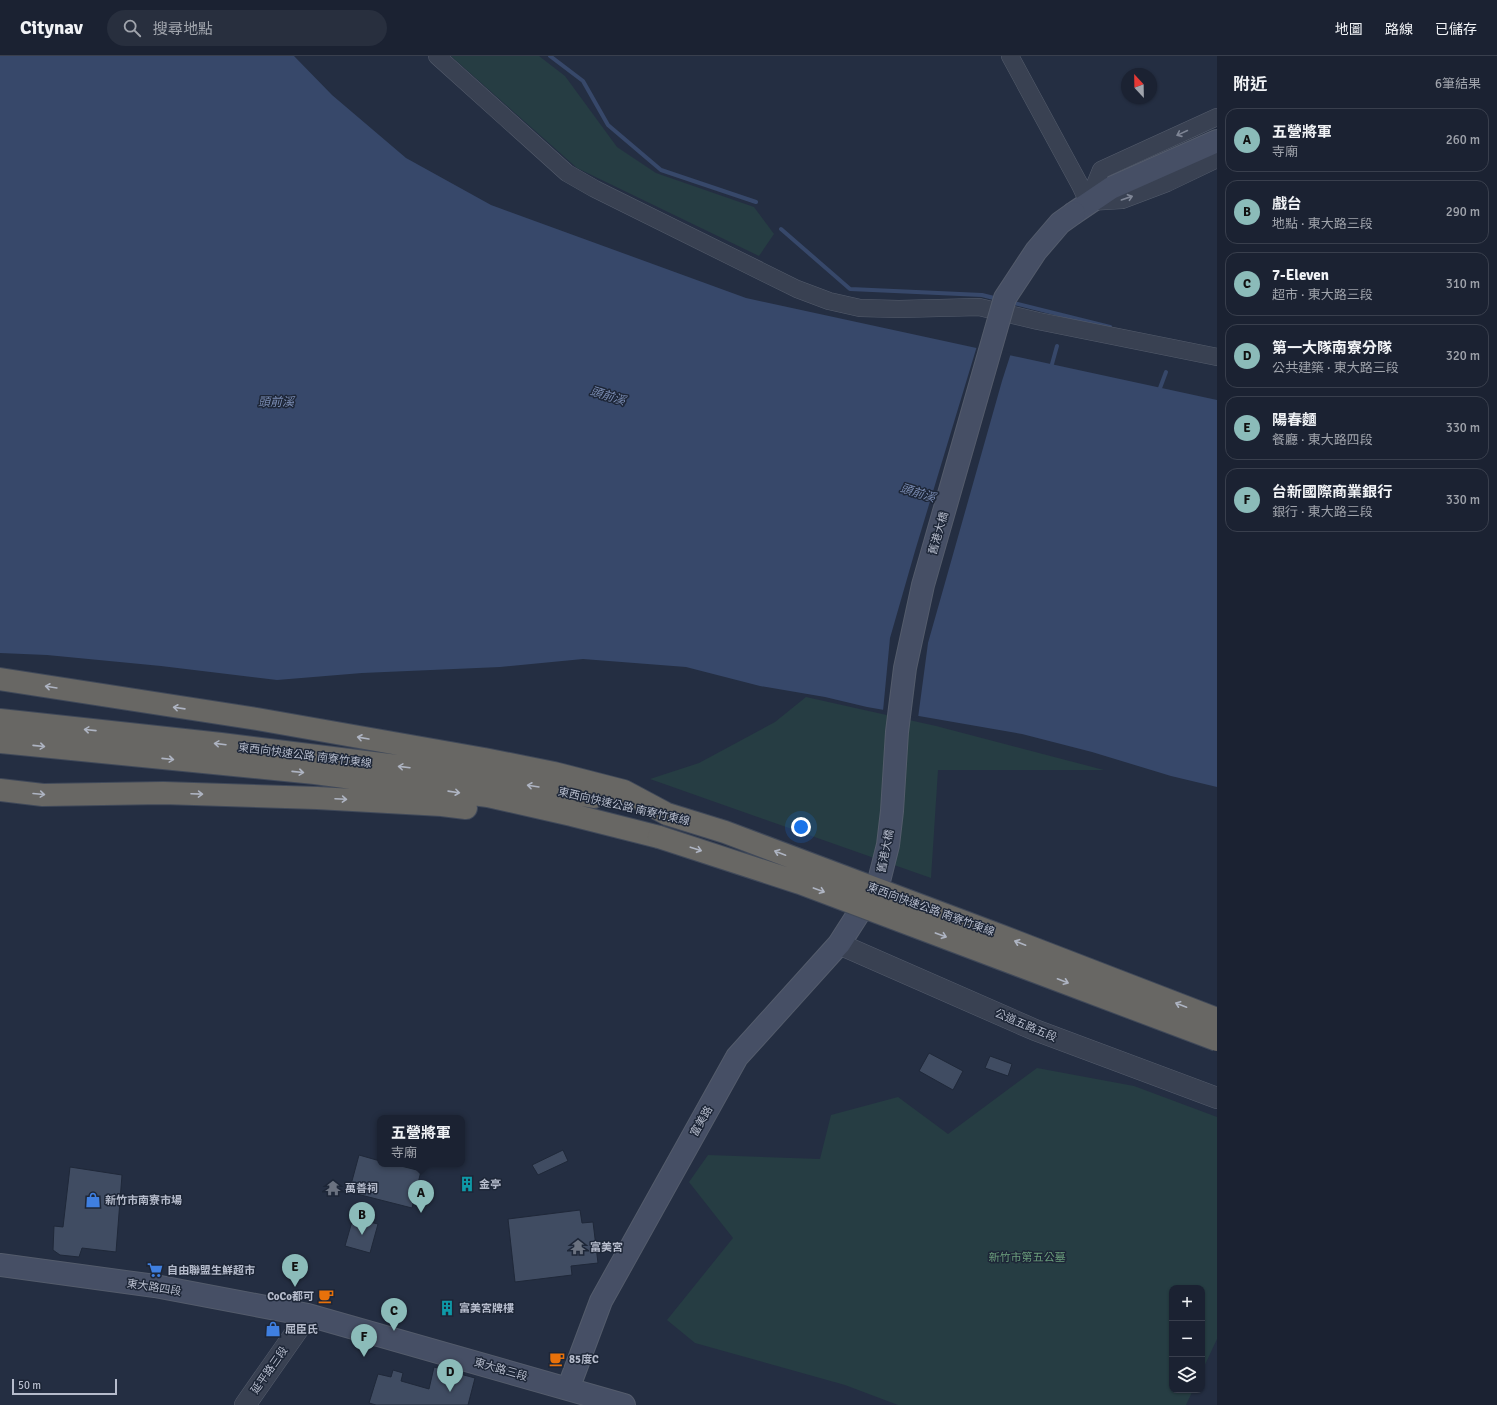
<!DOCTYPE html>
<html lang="zh-TW">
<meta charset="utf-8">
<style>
:root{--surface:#1b2232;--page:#282f3e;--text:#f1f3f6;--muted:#a0a4ac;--line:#393f4d;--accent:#8bbbb9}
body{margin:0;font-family:Signika,"Noto Sans TC",sans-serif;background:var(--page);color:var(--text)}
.controls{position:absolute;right:12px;bottom:12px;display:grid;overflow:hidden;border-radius:8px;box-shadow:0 1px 3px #0004}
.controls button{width:36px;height:36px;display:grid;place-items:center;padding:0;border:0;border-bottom:1px solid var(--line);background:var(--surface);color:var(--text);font:20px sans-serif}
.compass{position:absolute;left:1121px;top:12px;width:36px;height:36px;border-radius:50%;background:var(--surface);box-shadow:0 1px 3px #0004;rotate:338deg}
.scale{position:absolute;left:12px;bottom:10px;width:105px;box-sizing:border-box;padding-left:4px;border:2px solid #b6bccc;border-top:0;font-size:11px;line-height:14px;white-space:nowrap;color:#b6bccc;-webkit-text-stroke:3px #1d2637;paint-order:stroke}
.you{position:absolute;left:801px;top:771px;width:14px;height:14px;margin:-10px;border:3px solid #fff;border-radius:50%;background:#1a73e8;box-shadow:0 0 0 6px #1a73e833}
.badge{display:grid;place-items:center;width:26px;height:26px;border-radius:50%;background:var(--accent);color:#111;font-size:13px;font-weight:700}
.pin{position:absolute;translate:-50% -33px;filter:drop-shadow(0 1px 2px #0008)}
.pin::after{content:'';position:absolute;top:21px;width:14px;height:12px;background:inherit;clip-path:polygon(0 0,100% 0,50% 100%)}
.popup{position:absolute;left:377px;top:1059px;width:88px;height:52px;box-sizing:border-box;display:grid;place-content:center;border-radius:8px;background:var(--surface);filter:drop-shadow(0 1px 3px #0005);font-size:13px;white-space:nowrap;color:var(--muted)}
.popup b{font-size:15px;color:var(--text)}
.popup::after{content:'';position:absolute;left:50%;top:100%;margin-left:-8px;border:8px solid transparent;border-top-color:var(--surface)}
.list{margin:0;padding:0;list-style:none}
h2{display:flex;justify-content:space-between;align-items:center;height:52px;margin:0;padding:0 16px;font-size:17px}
h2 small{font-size:13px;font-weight:400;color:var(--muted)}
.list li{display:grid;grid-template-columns:26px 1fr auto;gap:12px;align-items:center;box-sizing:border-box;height:64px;margin:0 8px 8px;padding:0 8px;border:1px solid var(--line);border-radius:12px}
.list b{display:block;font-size:15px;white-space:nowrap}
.list p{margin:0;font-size:13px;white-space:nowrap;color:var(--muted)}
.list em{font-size:13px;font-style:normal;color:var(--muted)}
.icon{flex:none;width:22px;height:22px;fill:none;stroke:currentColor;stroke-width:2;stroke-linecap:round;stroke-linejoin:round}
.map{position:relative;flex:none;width:1217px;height:1349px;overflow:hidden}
header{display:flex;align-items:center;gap:24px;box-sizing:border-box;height:56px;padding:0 20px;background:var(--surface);border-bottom:1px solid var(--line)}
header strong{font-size:19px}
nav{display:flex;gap:22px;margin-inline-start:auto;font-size:14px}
.search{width:280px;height:36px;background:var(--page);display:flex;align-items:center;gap:10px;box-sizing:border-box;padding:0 14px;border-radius:22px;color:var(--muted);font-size:15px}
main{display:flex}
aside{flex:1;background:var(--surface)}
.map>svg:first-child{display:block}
</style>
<header>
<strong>Citynav</strong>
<div class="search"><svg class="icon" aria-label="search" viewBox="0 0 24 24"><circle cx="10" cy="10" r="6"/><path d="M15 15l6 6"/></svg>搜尋地點</div>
<nav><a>地圖</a><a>路線</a><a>已儲存</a></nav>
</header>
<main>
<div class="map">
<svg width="1217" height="1349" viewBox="0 0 1217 1349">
<rect width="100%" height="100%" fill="#242e42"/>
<!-- green -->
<path fill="#263d43" d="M451 0H539L565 20 617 91 656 117 754 151 774 178 759 200 577 112Z
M806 641 936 670 1104 714H938L931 822 650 723 699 707 775 666Z
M1037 1012 1134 1030 1217 1061V1283L1202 1315V1232H1172V1334H1193L1186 1349H898L845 1329 695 1287 667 1264 733 1182 689 1126 708 1099 820 1103 831 1059 898 1041 948 1078Z"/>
<!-- water -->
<path fill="#37486a" d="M0 0H294L332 39 406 102 491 149 746 242 1217 344V731L1171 720 1092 696 1022 678 867 651 825 641 760 630 686 611 583 603 500 611 362 617 277 624 161 610 47 599 0 597Z"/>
<!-- pier -->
<path fill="#242e42" d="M977 290 1011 297 1002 325 928 587 918 662 883 655 890 582 915 495Z"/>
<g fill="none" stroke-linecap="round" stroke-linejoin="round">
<!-- stream -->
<path stroke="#37486a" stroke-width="4" d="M550 0 583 25 608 69 661 114 756 146
M781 173 850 233 982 239 998 243
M1010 246 1110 271
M1052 308 1057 290
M1160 332 1166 316"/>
</g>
<!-- building -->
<path fill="#404c62" stroke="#1f2839" d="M929 997 963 1015 953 1034 919 1015Z
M990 1000 1012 1008 1008 1020 985 1012Z
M563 1094 568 1105 538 1119 532 1109Z
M359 1099 380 1105V1108H393L421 1115 412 1152 349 1136Z
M70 1111 122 1119 116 1196 82 1192 79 1201 60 1199 53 1194 54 1170 63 1171Z
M580 1154 582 1167 593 1166 598 1207 571 1210 572 1219 515 1226 508 1163Z
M353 1162 378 1168 370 1197 345 1190Z
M434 1311 475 1322 468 1349H376L369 1347 378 1318 391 1321 393 1314 403 1317 401 1325 429 1333Z"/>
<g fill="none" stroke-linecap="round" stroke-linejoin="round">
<defs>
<path id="minor" d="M437 0 567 117 595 133 797 233 829 245 860 252 899 253 979 251 1038 265 1217 301
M1010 0 1080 129 1088 146
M1088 146 1101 114 1217 61
M1088 146 1122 144 1167 127 1217 103"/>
<path id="tertiary" d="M839 888 1035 974 1217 1042
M245 1349 308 1259"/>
<path id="secondary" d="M1074 157 1111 132 1217 85
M0 1209 155 1230 308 1259 624 1349
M568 1333 601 1245 737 1001 839 888 873 835"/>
<path id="trunk" d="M0 623 257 663 484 703 554 717 624 735 667 758
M0 664 221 688 453 717 594 741
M0 686 315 717 488 740 572 759 659 781
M0 734 43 739 163 737 317 742 442 749 466 752"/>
</defs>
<!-- minor casing -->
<use href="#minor" stroke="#545c6c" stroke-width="18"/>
<!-- tertiary casing -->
<use href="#tertiary" stroke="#545c6c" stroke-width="22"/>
<!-- secondary casing -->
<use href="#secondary" stroke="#545c6c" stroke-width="24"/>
<!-- trunk casing -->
<use href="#trunk" stroke="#404959" stroke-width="24"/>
<!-- minor -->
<use href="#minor" stroke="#394152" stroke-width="17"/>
<!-- tertiary -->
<use href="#tertiary" stroke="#394152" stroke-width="21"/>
<!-- secondary -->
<use href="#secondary" stroke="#464f65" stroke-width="22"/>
<!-- trunk -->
<use href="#trunk" stroke="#686764" stroke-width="22"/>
<defs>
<path id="secondary-bridge" d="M879 825 888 789 892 755 897 676 905 612 923 529 1005 242 1036 195 1060 167 1074 157"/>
<path id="trunk-bridge" d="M667 758 725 776 999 879 1217 963
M659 781 800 827 1217 984"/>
</defs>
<!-- secondary-bridge casing -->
<use href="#secondary-bridge" stroke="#545c6c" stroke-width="24" stroke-linecap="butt"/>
<!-- trunk-bridge casing -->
<use href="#trunk-bridge" stroke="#404959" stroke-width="24" stroke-linecap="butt"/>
<!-- secondary-bridge -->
<use href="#secondary-bridge" stroke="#464f65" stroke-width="22"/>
<!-- trunk-bridge -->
<use href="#trunk-bridge" stroke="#686764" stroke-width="22"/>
</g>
<!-- one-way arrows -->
<defs><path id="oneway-shaft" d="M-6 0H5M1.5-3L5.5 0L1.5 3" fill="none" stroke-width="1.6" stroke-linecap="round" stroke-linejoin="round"/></defs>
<g stroke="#7e8595">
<use href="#oneway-shaft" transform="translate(1182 77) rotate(155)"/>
<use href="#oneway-shaft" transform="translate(1127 142) rotate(-19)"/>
</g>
<g stroke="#aeb4c2">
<use href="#oneway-shaft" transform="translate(51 631) rotate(-171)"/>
<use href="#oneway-shaft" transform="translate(179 652) rotate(-172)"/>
<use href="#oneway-shaft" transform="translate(90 674) rotate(-174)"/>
<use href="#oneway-shaft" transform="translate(363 682) rotate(-170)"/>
<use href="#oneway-shaft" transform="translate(220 688) rotate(-173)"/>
<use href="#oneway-shaft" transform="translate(39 690) rotate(6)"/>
<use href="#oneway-shaft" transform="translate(168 703) rotate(6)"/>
<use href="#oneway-shaft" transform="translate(404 711) rotate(-173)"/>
<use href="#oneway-shaft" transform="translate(298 716) rotate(6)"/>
<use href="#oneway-shaft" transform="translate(533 730) rotate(-171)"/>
<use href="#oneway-shaft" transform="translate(454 736) rotate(8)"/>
<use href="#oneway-shaft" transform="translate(39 738) rotate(5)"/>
<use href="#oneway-shaft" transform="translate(197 738) rotate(2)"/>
<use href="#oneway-shaft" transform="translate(341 743) rotate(3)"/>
<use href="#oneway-shaft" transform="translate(696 793) rotate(18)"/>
<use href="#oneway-shaft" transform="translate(780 797) rotate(-159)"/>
<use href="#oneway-shaft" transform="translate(819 834) rotate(20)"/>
<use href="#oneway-shaft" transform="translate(941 879) rotate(20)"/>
<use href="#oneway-shaft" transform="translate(1020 887) rotate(-159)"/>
<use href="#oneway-shaft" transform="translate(1063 925) rotate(21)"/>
<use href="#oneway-shaft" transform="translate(1181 949) rotate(-159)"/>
</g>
<!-- icons -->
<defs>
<symbol id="building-bare" viewBox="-9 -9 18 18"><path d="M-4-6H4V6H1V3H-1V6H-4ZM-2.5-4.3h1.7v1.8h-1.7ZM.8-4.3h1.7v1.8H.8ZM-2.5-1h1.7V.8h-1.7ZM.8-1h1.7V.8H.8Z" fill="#0f9aa8" stroke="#1d2637" stroke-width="2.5" paint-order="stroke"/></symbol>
<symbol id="temple-bare" viewBox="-9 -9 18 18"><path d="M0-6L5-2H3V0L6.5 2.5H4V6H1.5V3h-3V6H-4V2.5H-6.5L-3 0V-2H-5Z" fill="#6b7280" stroke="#1d2637" stroke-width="2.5" paint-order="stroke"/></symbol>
<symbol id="shop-bare" viewBox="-9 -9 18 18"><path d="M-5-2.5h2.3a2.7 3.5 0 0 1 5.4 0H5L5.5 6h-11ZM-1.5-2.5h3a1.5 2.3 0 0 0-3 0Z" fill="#3f7fe0" stroke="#1d2637" stroke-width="2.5" paint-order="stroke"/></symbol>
<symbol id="supermarket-bare" viewBox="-9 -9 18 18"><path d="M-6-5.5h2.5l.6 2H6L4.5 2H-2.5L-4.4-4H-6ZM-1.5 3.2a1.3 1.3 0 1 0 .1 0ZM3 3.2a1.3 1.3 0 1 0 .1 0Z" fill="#3f7fe0" stroke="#1d2637" stroke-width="2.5" paint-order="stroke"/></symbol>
<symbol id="cafe-bare" viewBox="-9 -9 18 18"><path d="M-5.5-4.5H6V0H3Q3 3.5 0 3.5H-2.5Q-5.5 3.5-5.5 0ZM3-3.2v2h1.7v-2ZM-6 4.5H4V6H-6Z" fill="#e8710a" stroke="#1d2637" stroke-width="2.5" paint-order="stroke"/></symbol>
</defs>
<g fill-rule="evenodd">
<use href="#building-bare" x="456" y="1117" width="22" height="22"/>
<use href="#temple-bare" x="322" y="1121" width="22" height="22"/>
<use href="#shop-bare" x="82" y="1133" width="22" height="22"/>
<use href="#temple-bare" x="567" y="1180" width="22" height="22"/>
<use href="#supermarket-bare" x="144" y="1203" width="22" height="22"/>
<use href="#cafe-bare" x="315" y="1229" width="22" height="22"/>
<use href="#building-bare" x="436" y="1241" width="22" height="22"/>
<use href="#shop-bare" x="262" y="1262" width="22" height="22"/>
<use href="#cafe-bare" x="546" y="1292" width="22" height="22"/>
</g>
<g text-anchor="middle" stroke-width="3" stroke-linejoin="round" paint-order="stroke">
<!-- street labels -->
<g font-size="11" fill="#b6bccc" stroke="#1d2637">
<text transform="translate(938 477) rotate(-74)" y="4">舊港大橋</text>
<text transform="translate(305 699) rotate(7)" y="4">東西向快速公路 南寮竹東線</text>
<text transform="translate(624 750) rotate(13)" y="4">東西向快速公路 南寮竹東線</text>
<text transform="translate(885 795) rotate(-79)" y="4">舊港大橋</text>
<text transform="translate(931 853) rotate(20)" y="4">東西向快速公路 南寮竹東線</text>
<text transform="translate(1026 969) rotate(23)" y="4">公道五路五段</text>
<text transform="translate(701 1065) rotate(-61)" y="4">富美路</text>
<text transform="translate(154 1231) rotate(9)" y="4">東大路四段</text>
<text transform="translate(501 1313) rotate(16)" y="4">東大路三段</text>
<text transform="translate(269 1314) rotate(-55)" y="4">延平路三段</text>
</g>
<!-- poi labels -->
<g font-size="11" font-weight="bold" fill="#b6bccc" stroke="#1d2637" text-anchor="start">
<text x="479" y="1132">金亭</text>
<text x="345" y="1136">萬善祠</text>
<text x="105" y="1148">新竹市南寮市場</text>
<text x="590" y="1195">富美宮</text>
<text x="167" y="1218">自由聯盟生鮮超市</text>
<text x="314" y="1244" text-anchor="end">CoCo都可</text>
<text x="459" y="1256">富美宮牌樓</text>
<text x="285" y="1277">屈臣氏</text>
<text x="569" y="1307">85度C</text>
</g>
<!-- park labels -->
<g font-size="11" fill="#6b9e7c" stroke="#1d2637">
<text x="1027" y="1205">新竹市第五公墓</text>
</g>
<!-- water labels -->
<g font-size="12" font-style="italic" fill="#7c8eb5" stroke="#1d2637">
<text transform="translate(608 340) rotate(17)" y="4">頭前溪</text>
<text x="276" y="350">頭前溪</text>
<text transform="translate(918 437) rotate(17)" y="4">頭前溪</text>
</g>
</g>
</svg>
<div class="controls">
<button>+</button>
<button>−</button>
<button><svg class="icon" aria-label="layers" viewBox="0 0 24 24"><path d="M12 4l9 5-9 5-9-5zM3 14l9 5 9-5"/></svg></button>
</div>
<svg class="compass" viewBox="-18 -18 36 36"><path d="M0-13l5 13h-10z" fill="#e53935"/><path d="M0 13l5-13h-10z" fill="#a0a4ac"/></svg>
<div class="scale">50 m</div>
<div class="you"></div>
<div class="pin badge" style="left:421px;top:1157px">A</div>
<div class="popup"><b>五營將軍</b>寺廟</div>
<div class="pin badge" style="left:362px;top:1179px">B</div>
<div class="pin badge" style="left:394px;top:1275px">C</div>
<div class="pin badge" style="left:450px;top:1336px">D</div>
<div class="pin badge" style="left:295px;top:1231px">E</div>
<div class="pin badge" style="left:364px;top:1301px">F</div>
</div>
<aside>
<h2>附近<small>6筆結果</small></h2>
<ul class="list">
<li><span class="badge">A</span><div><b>五營將軍</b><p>寺廟</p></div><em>260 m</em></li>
<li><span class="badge">B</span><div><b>戲台</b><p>地點 · 東大路三段</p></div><em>290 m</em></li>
<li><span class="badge">C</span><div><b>7-Eleven</b><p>超市 · 東大路三段</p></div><em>310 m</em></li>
<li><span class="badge">D</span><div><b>第一大隊南寮分隊</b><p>公共建築 · 東大路三段</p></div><em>320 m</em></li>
<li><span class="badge">E</span><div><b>陽春麵</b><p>餐廳 · 東大路四段</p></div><em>330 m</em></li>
<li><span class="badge">F</span><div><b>台新國際商業銀行</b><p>銀行 · 東大路三段</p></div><em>330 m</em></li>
</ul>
</aside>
</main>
